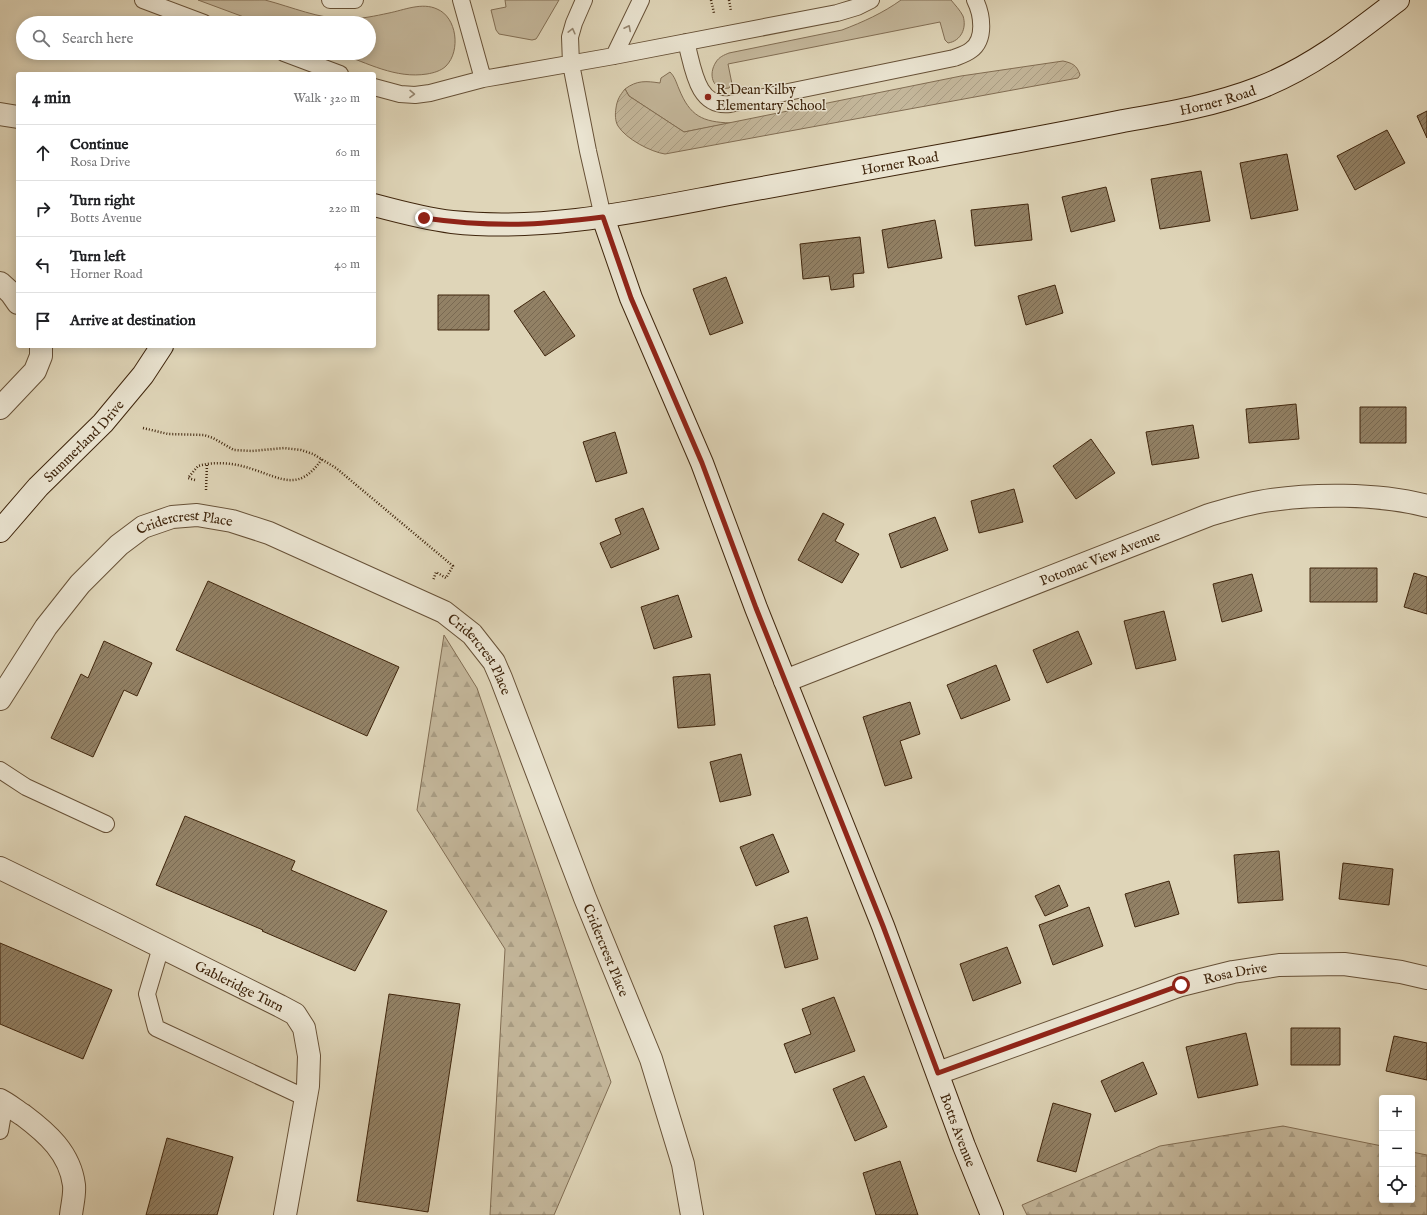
<!DOCTYPE html>
<meta charset="utf-8">
<style>
:root{--surface:#fff;--page:#f2f2f2;--text:#202124;--muted:#757577;--line:#e0e0e0}
body{margin:0;font-family:"IM FELL English",serif;background:var(--page);color:var(--text)}
.controls{position:absolute;right:12px;bottom:12px;display:grid;overflow:hidden;border-radius:4px;box-shadow:0 2px 10px #0003}
.controls button{width:36px;height:36px;display:grid;place-items:center;padding:0;border:0;border-bottom:1px solid var(--line);background:var(--surface);color:var(--text);font:20px sans-serif}
.stop{position:absolute;width:12px;height:12px;margin:-9px;border:3px solid #8f2418;border-radius:50%;background:#fff}
.stop.end{background:#8f2418;border-color:#fff;box-shadow:0 1px 4px #0008}
.list{margin:0;padding:0;list-style:none}
h2{display:flex;justify-content:space-between;align-items:center;height:52px;margin:0;padding:0 16px;font-size:17px}
h2 small{font-size:13px;font-weight:400;color:var(--muted)}
.list li{display:grid;grid-template-columns:26px 1fr auto;gap:12px;align-items:center;box-sizing:border-box;height:56px;padding:0 16px;border-top:1px solid var(--line)}
.list b{display:block;font-size:15px;white-space:nowrap}
.list p{margin:0;font-size:13px;white-space:nowrap;color:var(--muted)}
.list em{font-size:13px;font-style:normal;color:var(--muted)}
.icon{flex:none;width:22px;height:22px;fill:none;stroke:currentColor;stroke-width:2;stroke-linecap:round;stroke-linejoin:round}
.map{position:relative;flex:none;width:1427px;height:1215px;overflow:hidden}
.search{position:absolute;background:var(--surface);box-shadow:0 2px 10px #0003;left:16px;top:16px;width:360px;height:44px;display:flex;align-items:center;gap:10px;box-sizing:border-box;padding:0 14px;border-radius:22px;color:var(--muted);font-size:15px}
.panel{position:absolute;background:var(--surface);box-shadow:0 2px 10px #0003;left:16px;top:72px;width:360px;height:276px;border-radius:4px}
.map>svg:first-child{display:block}
</style>
<div class="map">
<svg width="1427" height="1215" viewBox="0 0 1427 1215">
<defs>
<pattern id="forest-firs" width="22" height="20" patternUnits="userSpaceOnUse"><rect width="22" height="20" fill="#c4b79b"/><path d="M5 1l3.5 6h-7zM16 11l3.5 6h-7z" fill="#a99d84"/></pattern>
<pattern id="garden-furrows" width="10" height="10" patternUnits="userSpaceOnUse"><rect width="10" height="10" fill="#c4b79b"/><path d="M-1 1l2-2M0 10L10 0M9 11l2-2" fill="none" stroke="#a99d84"/></pattern>
<pattern id="building-hatch" width="6" height="6" patternUnits="userSpaceOnUse"><rect width="6" height="6" fill="#928165"/><path d="M-1 1l2-2M0 6l6-6M5 7l2-2" fill="none" stroke="#796952"/></pattern>
</defs>
<rect width="100%" height="100%" fill="#dfd5b8"/>
<filter id="stains"><feTurbulence type="fractalNoise" baseFrequency=".005" numOctaves="4"/><feColorMatrix values="0 0 0 0 .2 0 0 0 0 .09 0 0 0 0 .02 0 0 0 .5 -.17"/></filter>
<radialGradient id="worn" r=".72"><stop offset=".6" stop-color="#630" stop-opacity="0"/><stop offset="1" stop-color="#630" stop-opacity=".3"/></radialGradient>
<!-- grass -->
<path fill="#c4b79b" stroke="#826e54" d="M198 0C213 0 228 0 244 0 250 0 258 0 265 0 292 7 319 19 347 19 361 19 375 16 389 13 404 10 422 2 437 9 457 17 461 51 446 66 441 71 433 73 427 74 396 79 367 63 339 53H369V23H260Z
M505 0H559L538 36 536 39 532 40 499 34 496 30 491 10 506 7Z
M901 0H951C955 5 960 10 963 16 967 28 961 41 948 43L945 40 940 22 728 64 732 84 729 88C712 91 708 74 716 62 719 57 724 55 729 53L842 30C863 22 883 13 901 0Z
M670 72C675 77 676 82 679 89 690 116 702 122 731 123L684 132 629 96 625 89C637 80 646 81 660 83L661 78Z"/>
<!-- forest -->
<path fill="url(#forest-firs)" stroke="#826e54" d="M444 635 477 688 611 1082 554 1215H490L505 949 417 810Z
M1283 1126 1382 1146V1200H1412V1152L1427 1155V1215H1027L1022 1205 1160 1146Z"/>
<!-- garden -->
<path fill="url(#garden-furrows)" stroke="#826e54" d="M1063 61C1072 63 1077 65 1080 75L1078 78 665 154C651 152 626 139 618 126 615 121 615 114 616 108 617 100 620 95 625 89L629 96 684 132 961 76Z"/>
<!-- building -->
<path fill="url(#building-hatch)" stroke="#3f250c" d="M1427 111V138L1417 116Z
M1387 130 1405 163 1355 190 1337 156Z
M1287 154 1298 210 1251 219 1240 163Z
M1201 171 1210 221 1160 229 1151 179Z
M1106 187 1115 221 1071 232 1062 197Z
M1028 204 1032 240 975 246 971 210Z
M935 220 942 258 888 268 882 230Z
M860 237 864 273 853 274 854 287 831 290 829 276 803 279 800 244Z
M726 277 743 323 710 335 693 289Z
M1055 285 1063 313 1026 325 1018 296Z
M544 291 575 336 545 356 514 311Z
M438 295H489V330H438Z
M1296 404 1299 439 1249 443 1246 409Z
M1360 407H1406V443H1360Z
M1193 425 1199 458 1152 465 1146 432Z
M615 432 627 473 596 482 583 442Z
M1091 439 1115 473 1076 499 1053 466Z
M1014 489 1023 522 979 533 971 501Z
M643 508 659 549 611 568 600 543 621 534 615 519Z
M823 513 844 524 835 541 859 554 842 583 798 560Z
M935 517 948 550 901 568 889 534Z
M1310 568H1377V602H1310Z
M1414 573 1427 577V614L1404 607Z
M1252 574 1262 611 1222 622 1213 584Z
M208 581 399 667 367 736 176 650Z
M678 595 692 637 654 649 641 607Z
M1164 611 1176 660 1136 669 1124 621Z
M1078 631 1092 664 1047 683 1033 650Z
M104 641 152 663 137 696 124 690 93 757 51 738 81 674 88 678Z
M996 665 1010 700 961 719 947 685Z
M710 674 715 725 678 728 673 677Z
M910 702 920 734 900 741 912 778 885 786 863 717Z
M741 754 751 795 720 802 710 762Z
M185 816 295 861 291 870 387 911 355 971 262 931 263 930 156 885Z
M773 834 789 872 756 886 740 847Z
M1279 851 1283 900 1238 903 1234 855Z
M1343 863 1393 869 1389 905 1339 899Z
M1169 881 1179 914 1135 927 1125 894Z
M1059 885 1068 906 1045 916 1035 896Z
M1089 907 1103 946 1053 965 1039 925Z
M807 917 818 959 785 968 774 926Z
M0 943 112 990 83 1059 0 1024Z
M1007 947 1021 983 973 1001 960 964Z
M389 994 460 1004 428 1212 357 1201Z
M834 997 855 1051 795 1073 784 1044 811 1034 802 1009Z
M1291 1028H1340V1065H1291Z
M1246 1033 1258 1085 1198 1098 1186 1047Z
M1394 1036 1427 1043V1080L1386 1071Z
M1143 1062 1157 1094 1115 1112 1101 1081Z
M864 1076 887 1127 855 1141 833 1089Z
M1053 1103 1091 1114 1076 1172 1037 1161Z
M167 1138 233 1157 217 1215H146Z
M900 1161 918 1215H876L863 1173Z"/>
<g fill="none" stroke-linecap="round" stroke-linejoin="round">
<defs>
<path id="lane" d="M143 0 204 23
M330 0H355
M461 0 483 79
M584 0 574 23 570 37 571 64 588 151 603 217
M686 42C693 66 696 108 730 104L954 58C959 56 966 54 971 50 986 39 982 14 975 0
M284 53 340 74
M614 56 641 0
M374 87 400 94 415 95 430 93 483 79 614 56 837 13 857 7 871 0
M0 770 26 787 106 824
M161 947 147 994 156 1028 306 1098
M0 1131 5 1102"/>
<g id="street">
<path d="M0 114 18 117"/>
<path d="M0 283 11 293 18 303"/>
<path d="M0 408 35 371 41 356V346"/>
<path id="s1" d="M785 681 1209 515C1226 510 1242 505 1259 502 1309 493 1379 493 1427 506"/>
<path id="s2" d="M0 699 46 627 80 584 119 545 143 527 172 517 197 515 232 521 269 533 444 612 472 634 494 662 501 678 585 898 651 1059 683 1164 692 1215"/>
<path id="s3" d="M0 868 111 922 280 1006 295 1014 304 1028 309 1056 308 1086 285 1215"/>
<path id="s4" d="M938 1073 1181 985 1233 972 1279 965 1344 964 1401 972 1427 978"/>
<path d="M0 1100C8 1104 15 1110 23 1115 47 1133 70 1153 74 1185 75 1195 72 1205 71 1215"/>
</g>
<g id="secondary">
<path id="s5" d="M374 205C400 212 426 219 452 222 545 232 638 211 729 194 806 180 883 166 960 152 1015 142 1069 132 1123 121 1169 113 1215 105 1259 88 1311 68 1354 34 1398 0"/>
<path id="s6" d="M603 217 631 298 702 463 756 608 883 926 964 1146 992 1215"/>
<path id="s7" d="M0 531 38 487 103 423 143 375 162 346"/>
</g>
</defs>
<!-- lane casing -->
<use href="#lane" stroke="#675137" stroke-width="18"/>
<!-- street casing -->
<use href="#street" stroke="#675137" stroke-width="24"/>
<!-- secondary casing -->
<use href="#secondary" stroke="#3f250c" stroke-width="24"/>
<!-- path -->
<path stroke="#3f250c" stroke-width="2.5" stroke-dasharray="1 2" stroke-linecap="butt" d="M711 0 714 13
M729 0 731 11
M143 428 168 434 204 435 213 438 234 450 252 451 284 448 301 450 313 454 336 468 453 566 446 578 436 572 433 581
M195 480 188 478 198 466C215 461 235 463 252 469 283 479 299 492 322 459
M206 490 207 464"/>
<!-- lane -->
<use href="#lane" stroke="#eae4d1" stroke-width="16"/>
<!-- street -->
<use href="#street" stroke="#eae4d1" stroke-width="22"/>
<!-- secondary -->
<use href="#secondary" stroke="#eae4d1" stroke-width="22"/>
</g>
<!-- one-way arrows -->
<defs><path id="oneway-chevron" d="M-2-3.5L2.5 0L-2 3.5" fill="none" stroke-width="1.6" stroke-linecap="round" stroke-linejoin="round"/></defs>
<g stroke="#94846e">
<use href="#oneway-chevron" transform="translate(628 28) rotate(-63)"/>
<use href="#oneway-chevron" transform="translate(572 31) rotate(-76)"/>
<use href="#oneway-chevron" transform="translate(412 94) rotate(1)"/>
</g>
<g fill="none" stroke-linecap="round" stroke-linejoin="round">
<!-- route -->
<path stroke="#8f2418" stroke-width="5" d="M424 218C458 223 493 225 527 224 553 223 578 220 603 217L631 298 702 463 756 608 883 926 938 1073 1181 985"/>
</g>
<!-- markers -->
<circle fill="#8f2418" stroke="#eae4d1" stroke-width="1.5" cx="708" cy="97" r="4"/>
<g text-anchor="middle" stroke-width="3" stroke-linejoin="round" paint-order="stroke">
<!-- poi labels -->
<g font-size="14" fill="#3f250c" stroke="#eae4d1" text-anchor="start">
<text x="716" y="94">R Dean Kilby<tspan x="716" dy="16">Elementary School</tspan></text>
</g>
<!-- street labels -->
<g font-size="14" fill="#3f250c" stroke="#eae4d1">
<text dy="5" stroke="none"><textPath href="#s5" startOffset="857">Horner Road</textPath></text>
<text dy="5" stroke="none"><textPath href="#s5" startOffset="533">Horner Road</textPath></text>
<text dy="5" stroke="none"><textPath href="#s7" startOffset="123">Summerland Drive</textPath></text>
<text dy="5" stroke="none"><textPath href="#s2" startOffset="268">Cridercrest Place</textPath></text>
<text dy="5" stroke="none"><textPath href="#s1" startOffset="338">Potomac View Avenue</textPath></text>
<text dy="5" stroke="none"><textPath href="#s2" startOffset="604">Cridercrest Place</textPath></text>
<text dy="5" stroke="none"><textPath href="#s2" startOffset="928">Cridercrest Place</textPath></text>
<text dy="5" stroke="none"><textPath href="#s4" startOffset="314">Rosa Drive</textPath></text>
<text dy="5" stroke="none"><textPath href="#s3" startOffset="267">Gableridge Turn</textPath></text>
<text dy="5" stroke="none"><textPath href="#s6" startOffset="980">Botts Avenue</textPath></text>
</g>
</g>
<rect width="100%" height="100%" filter="url(#stains)"/>
<rect width="100%" height="100%" fill="url(#worn)"/>
</svg>
<div class="controls">
<button>+</button>
<button>−</button>
<button><svg class="icon" aria-label="locate" viewBox="0 0 24 24"><circle cx="12" cy="12" r="6"/><path d="M12 2v4M12 18v4M2 12h4M18 12h4"/></svg></button>
</div>
<div class="stop" style="left:1181px;top:985px"></div>
<div class="stop end" style="left:424px;top:218px"></div>
<div class="search"><svg class="icon" aria-label="search" viewBox="0 0 24 24"><circle cx="10" cy="10" r="6"/><path d="M15 15l6 6"/></svg>Search here</div>
<section class="panel">
<h2>4 min<small>Walk · 320 m</small></h2>
<ul class="list">
<li><svg class="icon" aria-label="ahead" viewBox="0 0 24 24"><path d="M12 20V5M6 11l6-6 6 6"/></svg><div><b>Continue</b><p>Rosa Drive</p></div><em>60 m</em></li>
<li><svg class="icon" aria-label="right" viewBox="0 0 24 24"><path d="M7 20v-9h11M14 6l5 5-5 5"/></svg><div><b>Turn right</b><p>Botts Avenue</p></div><em>220 m</em></li>
<li><svg class="icon" aria-label="left" viewBox="0 0 24 24"><path d="M17 20v-9H6M10 6l-5 5 5 5"/></svg><div><b>Turn left</b><p>Horner Road</p></div><em>40 m</em></li>
<li><svg class="icon" aria-label="arrive" viewBox="0 0 24 24"><path d="M6 21V4h12l-3 4 3 4H6"/></svg><div><b>Arrive at destination</b></div></li>
</ul>
</section>
</div>
